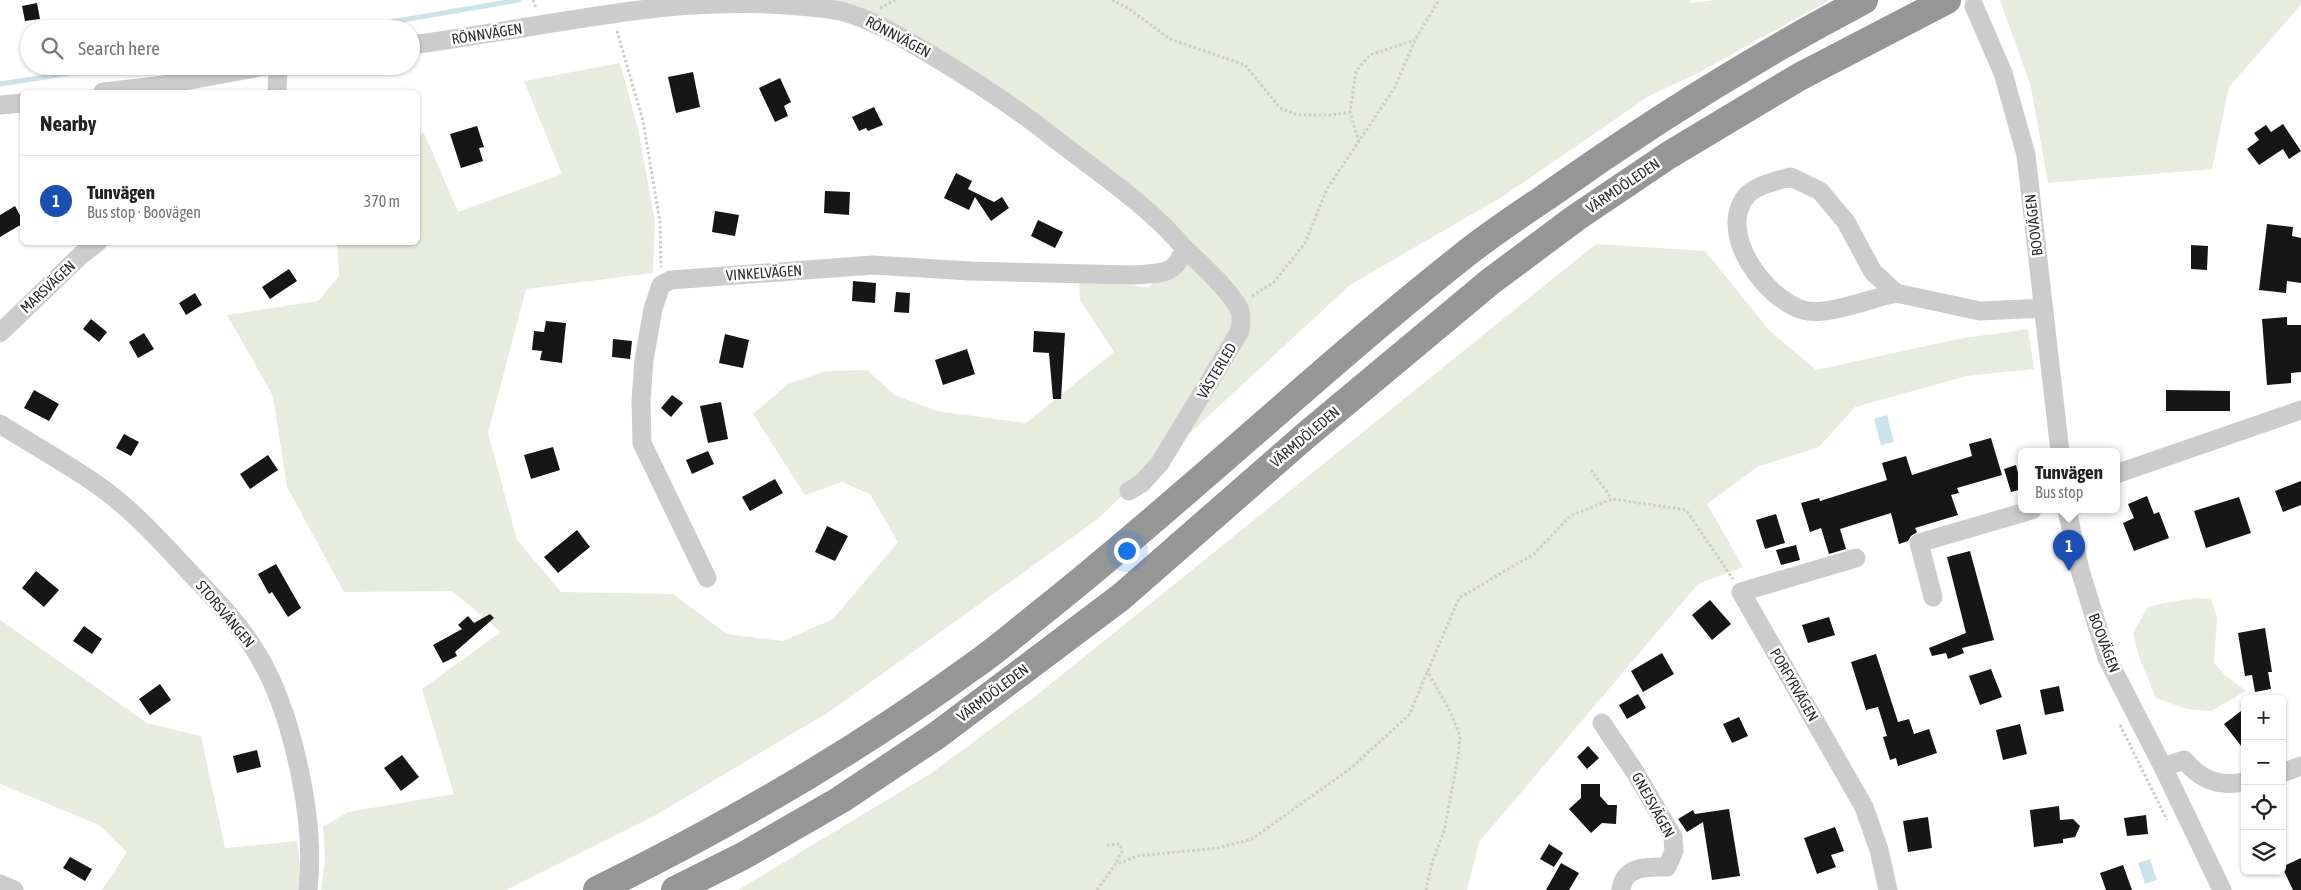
<!DOCTYPE html>
<meta charset="utf-8">
<style>
:root{--surface:#fff;--page:#f2f2f2;--text:#222;--muted:#767676;--line:#e0e0e0;--accent:#de3a5e}
body{margin:0;font-family:"Asap Condensed",sans-serif;background:var(--page);color:var(--text)}
.controls{position:absolute;right:15px;bottom:15px;display:grid;overflow:hidden;border-radius:8px;box-shadow:0 1px 4px #0004}
.controls button{width:45px;height:45px;display:grid;place-items:center;padding:0;border:0;border-bottom:1px solid var(--line);background:var(--surface);color:var(--text);font:25px sans-serif}
.you{position:absolute;left:1126px;top:550px;width:18px;height:18px;margin:-12px;border:4px solid #fff;border-radius:50%;background:#1a73e8;box-shadow:0 0 0 8px #1a73e833}
.badge{display:grid;place-items:center;width:32px;height:32px;border-radius:50%;background:var(--accent);color:#fff;font-size:16px;font-weight:700}
.pin{position:absolute;translate:-50% -41px;filter:drop-shadow(0 1px 2px #0008)}
.pin::after{content:'';position:absolute;top:26px;width:18px;height:15px;background:inherit;clip-path:polygon(0 0,100% 0,50% 100%)}
.popup{position:absolute;left:2018px;top:448px;width:102px;height:65px;box-sizing:border-box;display:grid;place-content:center;border-radius:8px;background:var(--surface);filter:drop-shadow(0 1px 4px #0005);font-size:16px;white-space:nowrap;color:var(--muted)}
.popup b{font-size:19px;color:var(--text)}
.popup::after{content:'';position:absolute;left:50%;top:100%;margin-left:-10px;border:10px solid transparent;border-top-color:var(--surface)}
.list{margin:0;padding:0;list-style:none}
h2{display:flex;justify-content:space-between;align-items:center;height:65px;margin:0;padding:0 20px;font-size:21px}
h2 small{font-size:16px;font-weight:400;color:var(--muted)}
.list li{display:grid;grid-template-columns:32px 1fr auto;gap:15px;align-items:center;box-sizing:border-box;height:90px;padding:0 20px;border-top:1px solid var(--line)}
.list b{display:block;font-size:19px;white-space:nowrap}
.list p{margin:0;font-size:16px;white-space:nowrap;color:var(--muted)}
.list em{font-size:16px;font-style:normal;color:var(--muted)}
.icon{flex:none;width:28px;height:28px;fill:none;stroke:currentColor;stroke-width:2;stroke-linecap:round;stroke-linejoin:round}
.map{position:relative;flex:none;width:2301px;height:890px;overflow:hidden}
.search{position:absolute;background:var(--surface);box-shadow:0 1px 4px #0004;left:20px;top:20px;width:400px;height:55px;display:flex;align-items:center;gap:12px;box-sizing:border-box;padding:0 18px;border-radius:28px;color:var(--muted);font-size:19px}
.panel{position:absolute;background:var(--surface);box-shadow:0 1px 4px #0004;left:20px;top:90px;width:400px;height:155px;border-radius:8px}
.map>svg:first-child{display:block}
</style>
<div class="map">
<svg width="2301" height="890" viewBox="0 0 2301 890">
<rect width="100%" height="100%" fill="#fff"/>
<!-- green -->
<path fill="#e7ecde" d="M836 0H1690L1691 3 1716 0H1829L1700 72 1649 96 1505 195 1350 285 1095 521 829 712 654 816 506 890H321L325 860 323 827 348 812 454 794 422 689 501 632 452 591 344 592 287 487 273 396 227 315 318 301 339 276 337 243 418 242V136L424 133 458 212 562 174 524 81 620 63 638 128 655 222 653 273 526 289 488 433 517 540 561 592 673 594 727 634 783 641 833 619 898 542 870 494 842 482 805 495 753 414 788 384 826 371 867 370 895 395 937 411 1026 423 1114 352 1080 300 1079 281 1150 287 1186 235 1026 108 895 24Z
M2000 0H2301V5L2229 87 2212 169 2048 183 2031 87Z
M1596 244 1705 251 1770 331 1816 370 1958 339 2028 329 2034 369 1967 376 1855 407 1819 447 1757 467 1707 504 1743 567 1698 584 1479 842 1467 890H738L930 774 1037 695Z
M2197 598 2211 599 2217 618 2214 663 2226 676 2246 691 2211 711 2187 709 2156 698 2139 657 2133 634 2147 608 2163 603Z
M0 620 147 723 201 736 225 848 297 841 302 880 299 890H102L127 852 99 825 0 784Z"/>
<!-- water -->
<path fill="#cbe3eb" d="M1887 415 1894 442 1881 445 1874 419Z
M2150 859 2157 880 2145 884 2138 863Z"/>
<g fill="none" stroke-linecap="round" stroke-linejoin="round">
<!-- stream -->
<path stroke="#cbe3eb" stroke-width="5" d="M351 29 519 0
M0 84 116 66"/>
</g>
<!-- building -->
<path fill="#161616" d="M37 3 40 19 25 21 22 6Z
M693 72 700 107 676 113 668 77Z
M780 78 791 102 784 106 788 116 775 122 759 88Z
M874 107 883 125 868 131 866 128 859 131 852 117Z
M2283 124 2301 151 2289 159 2283 149 2259 165 2247 149 2259 140 2254 133 2266 125 2271 132Z
M477 126 484 147 479 148 483 161 461 168 450 134Z
M956 173 972 181 968 189 994 202 1002 197 1009 208 991 221 975 197 969 210 944 198Z
M825 191 850 192 849 215 824 213Z
M15 206 22 219V224L0 237V215Z
M715 211 739 215 735 236 712 232Z
M1038 220 1063 232 1055 248 1031 236Z
M2267 224 2293 227 2292 236 2301 238V283L2287 281 2286 293 2259 290Z
M2191 245 2208 246 2207 270 2191 269Z
M289 269 297 281 270 299 262 287Z
M853 281 876 283 875 303 852 301Z
M896 292 910 293 909 313 894 312Z
M195 293 202 305 186 315 179 303Z
M2287 317V325H2301V372L2291 373V383L2267 385 2262 319Z
M91 319 107 332 99 342 83 329Z
M546 321 566 323 562 363 540 360 542 351 532 350 534 331 544 332Z
M1034 331 1065 333 1061 399H1053L1049 353 1033 352Z
M144 333 154 349 138 358 129 342Z
M725 334 749 340 743 368 719 363Z
M613 339 632 341 630 359 612 357Z
M967 349 975 374 943 385 935 360Z
M34 390 59 404 49 421 24 408Z
M2166 390 2230 391V411H2166Z
M672 395 683 403 671 417 661 408Z
M721 402 728 439 708 443 700 406Z
M124 434 139 442 131 456 116 448Z
M1991 438 2002 475 1957 488 1959 493 1951 495 1958 515 1915 528 1917 532 1911 536 1908 541 1899 544 1891 513 1840 529 1846 549 1829 554 1821 528 1810 532 1801 503 1819 498 1820 501 1887 480 1882 463 1906 456 1912 475 1972 456 1969 444Z
M553 447 560 470 531 479 524 455Z
M708 451 714 464 692 474 686 460Z
M268 455 278 470 250 489 240 474Z
M2016 465 2022 489 2011 492 2004 469Z
M775 479 783 493 750 511 742 497Z
M2301 481V505L2283 512 2275 491Z
M2147 496 2154 514 2159 512 2169 538 2134 551 2123 523 2134 518 2128 504Z
M2239 497 2251 533 2206 548 2194 511Z
M1776 514 1785 543 1765 549 1756 520Z
M827 526 848 536 835 561 815 552Z
M577 530 590 547 558 573 544 557Z
M1796 545 1800 560 1781 565 1776 550Z
M1970 551 1994 640 1962 648 1964 653 1948 659 1946 653 1932 656 1929 648 1966 633 1947 557Z
M276 564 301 608 288 617 272 592 269 594 258 574Z
M36 571 59 590 44 607 22 588Z
M1710 600 1731 624 1712 640 1692 615Z
M490 614 494 618 455 652 457 656 443 663 433 645 462 629 458 625 468 616 474 623Z
M1829 617 1835 635 1808 643 1802 625Z
M84 626 102 639 92 654 73 641Z
M2265 628 2272 672H2268L2271 689 2255 692 2252 675 2245 676 2238 633Z
M1662 653 1674 674 1643 692 1631 671Z
M1876 654 1898 722 1909 719 1914 734 1929 729 1937 753 1898 766 1896 758 1890 760 1883 737 1887 736 1878 707 1866 710 1851 662Z
M1991 669 2002 697 1980 705 1969 676Z
M160 684 171 700 150 715 139 699Z
M2059 686 2064 711 2045 715 2040 690Z
M1638 694 1646 708 1627 719 1619 705Z
M2245 708V751L2224 724Z
M1739 717 1748 736 1732 743 1723 724Z
M2020 724 2027 754 2003 760 1996 730Z
M1588 746 1599 758 1587 769 1577 757Z
M257 750 261 767 237 773 233 756Z
M402 755 419 777 401 791 384 768Z
M1581 784H1600V796L1608 805H1617L1616 824 1602 823 1591 833 1569 809 1581 798Z
M2059 806 2060 820 2073 819 2080 826 2075 837 2063 839V843L2034 847 2030 810Z
M1729 809 1740 876 1712 880 1703 822 1687 832 1678 819 1693 810 1695 814Z
M2146 815 2148 834 2127 836 2124 818Z
M1928 817 1932 848 1908 852 1903 821Z
M1835 827 1844 851 1831 855 1836 867 1817 874 1804 838Z
M1549 844 1563 853 1554 867 1540 859Z
M70 857 92 869 85 881 63 868Z
M2301 858V890H2293L2282 867Z
M1561 863 1579 873 1569 890H1546Z
M2123 865 2132 890H2106L2100 873Z"/>
<g fill="none" stroke-linecap="round" stroke-linejoin="round">
<!-- path -->
<path stroke="#ccc" stroke-width="3" stroke-dasharray="2.5 2.5" stroke-linecap="butt" d="M533 0 536 8
M1112 0 1128 8 1170 39 1245 65 1280 108 1297 115H1332L1350 112
M880 8 895 0
M617 31 643 121 660 222 661 267
M1359 142 1350 112 1356 71 1370 55 1415 40
M1252 296 1274 282 1305 243 1327 189 1395 87 1415 40 1439 0
M1591 470 1612 499
M2120 725 2167 820
M1107 845 1120 844 1122 852 1115 864
M1097 890 1115 865 1137 856 1218 848 1252 839 1351 768 1409 715 1459 598 1534 554 1570 516 1612 499 1686 510 1733 579
M1426 890 1432 863 1444 831 1458 758 1460 736 1450 711 1427 671"/>
<!-- minor -->
<path stroke="#ccc" stroke-width="19" d="M1974 6 2003 73 2026 155 2060 452
M411 45C485 35 558 21 632 11 700 2 772 0 841 11 874 20 903 38 933 56 973 80 1012 105 1050 135 1092 168 1151 207 1184 248 1176 277 1158 273 1132 275L970 271 873 265 671 280 661 285 653 309 644 360 641 401 642 443 707 578
M103 92 157 86 266 66
M277 92 278 66
M0 105 22 103
M1896 293C1872 298 1825 317 1803 310 1766 299 1719 236 1744 199 1753 185 1777 181 1791 177L1820 191 1846 222 1873 272 1896 293 1980 311 2044 308
M0 333 81 255 98 242
M0 424C33 445 68 464 99 486 130 508 156 536 182 564 205 589 235 618 253 647 292 706 316 820 308 890
M2116 474 2301 410
M1129 491 1142 483 1160 463 1240 331C1241 324 1242 317 1240 311 1232 292 1199 262 1184 248
M2067 510 2080 570 2107 658 2163 767 2222 890
M1856 558 1741 592 1864 807 1879 850 1888 890
M1933 597 1919 543 2032 510
M1602 723 1635 772 1673 837 1674 851 1667 867C1648 867 1624 865 1621 890
M2163 767 2184 760C2201 780 2219 787 2245 782
M2282 773 2301 766
M0 884 14 890"/>
<!-- highway -->
<path stroke="#969696" stroke-width="28" d="M597 890C728 826 855 752 972 667 998 649 1022 628 1046 609 1189 495 1320 369 1463 256 1489 235 1518 216 1546 197 1648 124 1754 58 1864 0
M675 890 743 856 840 800 936 736 1121 597 1304 437 1491 281 1577 217 1669 155 1799 77 1947 0"/>
</g>
<g text-anchor="middle" stroke-width="5" stroke-linejoin="round" paint-order="stroke">
<!-- street labels -->
<g font-size="15" fill="#2f2f2f" stroke="#fff">
<text transform="translate(487 34) rotate(-9)" y="5">RÖNNVÄGEN</text>
<text transform="translate(898 37) rotate(28)" y="5">RÖNNVÄGEN</text>
<text transform="translate(1623 186) rotate(-34)" y="5">VÄRMDÖLEDEN</text>
<text transform="translate(2034 225) rotate(-97)" y="5">BOOVÄGEN</text>
<text transform="translate(764 273) rotate(-4)" y="5">VINKELVÄGEN</text>
<text transform="translate(48 287) rotate(-43)" y="5">MARSVÄGEN</text>
<text transform="translate(1217 371) rotate(-59)" y="5">VÄSTERLED</text>
<text transform="translate(1305 437) rotate(-40)" y="5">VÄRMDÖLEDEN</text>
<text transform="translate(225 614) rotate(50)" y="5">STORSVÄNGEN</text>
<text transform="translate(2104 643) rotate(69)" y="5">BOOVÄGEN</text>
<text transform="translate(1794 685) rotate(60)" y="5">PORFYRVÄGEN</text>
<text transform="translate(993 693) rotate(-37)" y="5">VÄRMDÖLEDEN</text>
<text transform="translate(1653 805) rotate(61)" y="5">GNEJSVÄGEN</text>
</g>
</g>
</svg>
<div class="controls">
<button>+</button>
<button>−</button>
<button><svg class="icon" aria-label="locate" viewBox="0 0 24 24"><circle cx="12" cy="12" r="6"/><path d="M12 2v4M12 18v4M2 12h4M18 12h4"/></svg></button>
<button><svg class="icon" aria-label="layers" viewBox="0 0 24 24"><path d="M12 4l9 5-9 5-9-5zM3 14l9 5 9-5"/></svg></button>
</div>
<div class="you"></div>
<div class="pin badge" style="left:2069px;top:571px;background:#1a4fb4">1</div>
<div class="popup"><b>Tunvägen</b>Bus stop</div>
<div class="search"><svg class="icon" aria-label="search" viewBox="0 0 24 24"><circle cx="10" cy="10" r="6"/><path d="M15 15l6 6"/></svg>Search here</div>
<section class="panel">
<h2>Nearby<small></small></h2>
<ul class="list">
<li><span class="badge" style="background:#1a4fb4">1</span><div><b>Tunvägen</b><p>Bus stop · Boovägen</p></div><em>370 m</em></li>
</ul>
</section>
</div>
